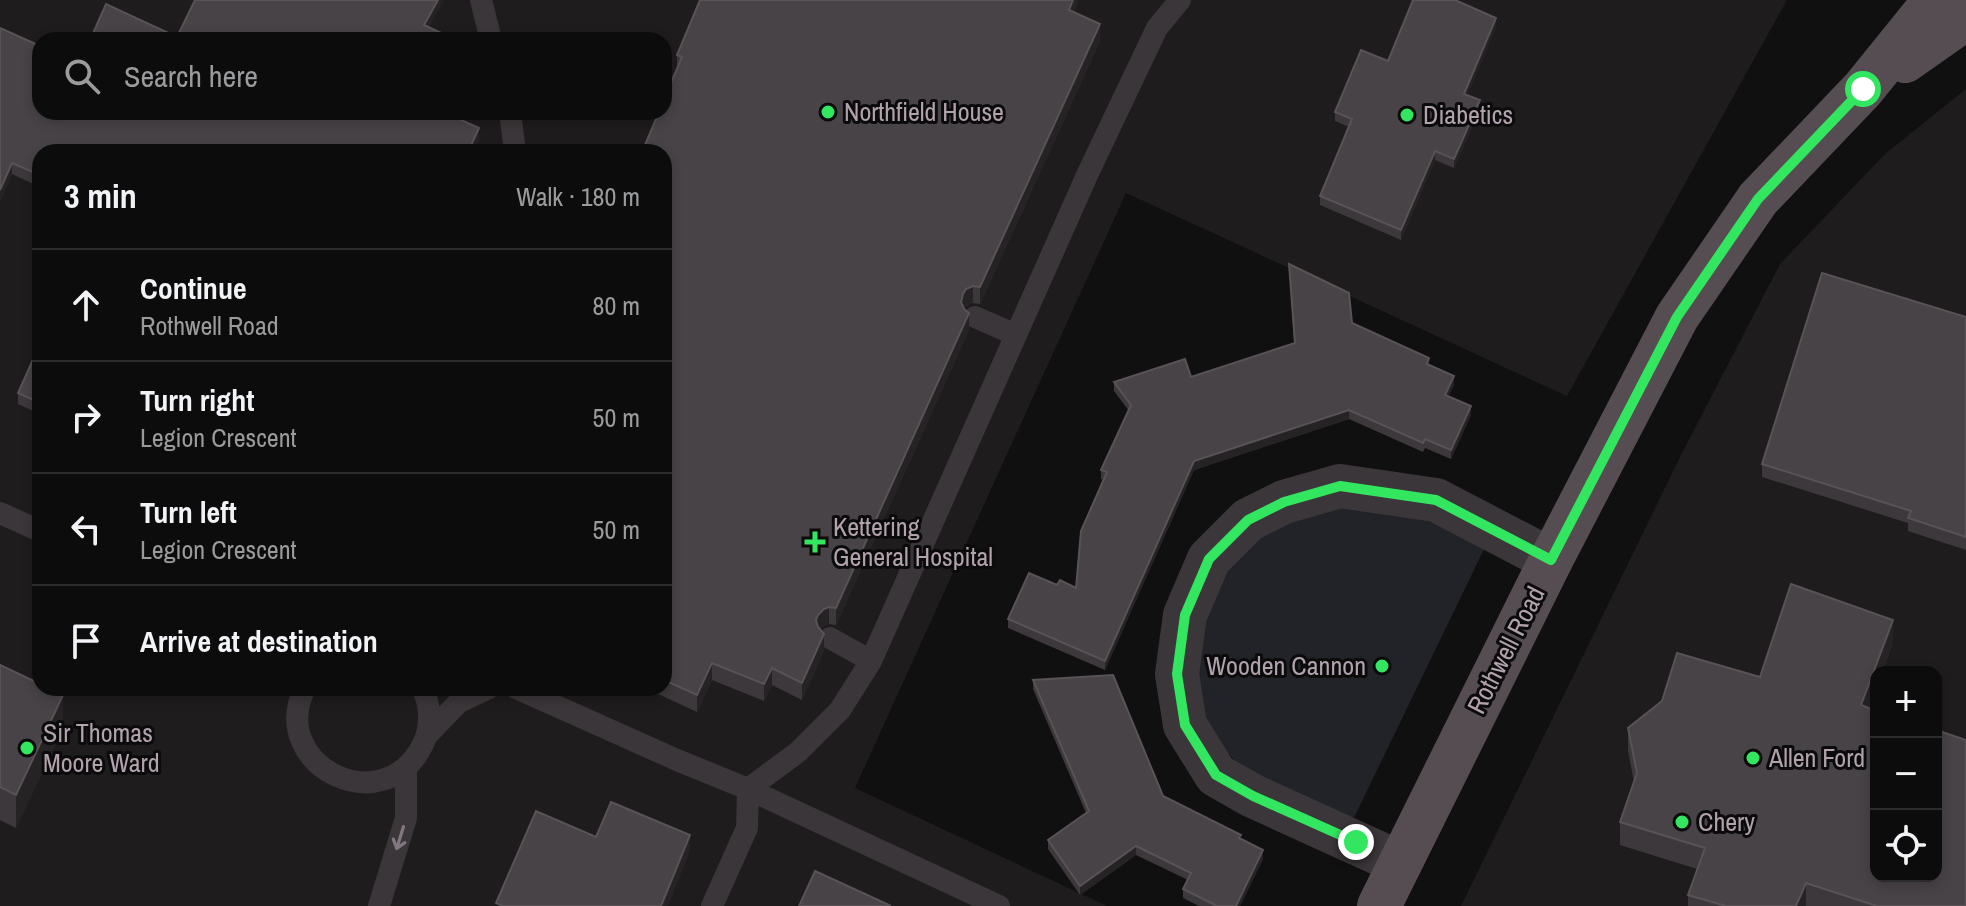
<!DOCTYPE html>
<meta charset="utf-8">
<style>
:root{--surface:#0d0c0c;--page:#161515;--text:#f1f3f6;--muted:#9a9b9d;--line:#2d2c2d}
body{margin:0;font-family:"Archivo Narrow",sans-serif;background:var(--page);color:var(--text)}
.controls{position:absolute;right:24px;bottom:24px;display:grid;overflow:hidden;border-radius:16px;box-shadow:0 4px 12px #0003}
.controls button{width:72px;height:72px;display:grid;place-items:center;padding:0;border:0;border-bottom:2px solid var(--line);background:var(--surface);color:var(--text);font:40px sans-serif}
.stop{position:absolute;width:24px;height:24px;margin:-18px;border:6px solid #32e75f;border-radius:50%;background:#fff}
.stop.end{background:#32e75f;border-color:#fff;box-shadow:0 2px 8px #0008}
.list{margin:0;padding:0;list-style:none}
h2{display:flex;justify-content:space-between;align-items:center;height:104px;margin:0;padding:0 32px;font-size:34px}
h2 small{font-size:26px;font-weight:400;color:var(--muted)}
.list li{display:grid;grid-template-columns:52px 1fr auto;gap:24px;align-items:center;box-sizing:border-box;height:112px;padding:0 32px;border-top:2px solid var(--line)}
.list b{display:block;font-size:30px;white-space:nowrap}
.list p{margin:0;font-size:26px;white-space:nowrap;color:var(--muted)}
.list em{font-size:26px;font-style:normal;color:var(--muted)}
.icon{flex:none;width:44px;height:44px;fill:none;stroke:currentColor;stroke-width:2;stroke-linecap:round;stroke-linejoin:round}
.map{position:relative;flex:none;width:1966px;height:906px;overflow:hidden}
.search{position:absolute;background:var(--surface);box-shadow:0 4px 12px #0003;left:32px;top:32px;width:640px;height:88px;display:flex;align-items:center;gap:20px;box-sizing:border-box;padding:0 28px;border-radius:24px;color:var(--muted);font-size:30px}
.panel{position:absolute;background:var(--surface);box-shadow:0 4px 12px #0003;left:32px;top:144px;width:640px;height:552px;border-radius:24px}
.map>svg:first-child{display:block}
</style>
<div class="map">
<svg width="1966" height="906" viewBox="0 0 1966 906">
<rect width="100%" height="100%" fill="#111010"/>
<!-- built -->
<path fill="#1e1c1d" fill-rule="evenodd" d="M0 0H1787L1567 396 1126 193 855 788 1107 906H0ZM40 40H664V112H40ZM40 152H664V688H40Z
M1966 89V906H1461L1680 457 1780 264 1885 154ZM1876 672H1936V876H1876Z"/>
<!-- green -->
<path fill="#212329" d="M1393 506 1486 545 1350 826 1245 771 1224 749 1209 725 1199 699 1197 634 1239 547 1299 510Z"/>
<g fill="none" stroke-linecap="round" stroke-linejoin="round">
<!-- service -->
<path stroke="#3b3639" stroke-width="22" d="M481 0 491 40
M510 112 515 152
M975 317 1016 335
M0 513 40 531
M830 638 871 661
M305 688C266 766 386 825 424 742 431 726 431 704 422 688
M516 688 677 760 748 789 999 906
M427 735 459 702 489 688
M748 789 798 752 840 710 871 661 1088 173 1157 28 1180 0
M379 906 406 818V767
M712 906 747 828 748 789"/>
<!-- minor -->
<path stroke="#3b3639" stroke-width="44" d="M1400 863 1253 796 1216 775 1185 725 1177 674 1185 615 1209 559 1248 520 1284 502 1340 486 1436 500 1551 560"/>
<!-- primary -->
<path stroke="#554d52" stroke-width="44" d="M1905 61 1966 18
M1379 906 1551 560 1677 317 1758 199 1863 89 1935 0"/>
</g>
<!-- wall -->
<path fill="#3c383b" d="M1075 12 1100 41 980 304 973 303 966 306 964 309 969 330 836 625 829 624 824 626 820 629 824 651 802 700 772 685 764 701 712 680 697 712 645 688H664V152L677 69V55Z
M1496 27 1467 95 1480 109 1454 168 1435 160 1401 240 1320 205V196L1349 127 1335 121V112L1388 61Z
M40 46V112L463 121 479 140 473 152H40V187L12 174 0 202Z
M1289 264 1352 323 1429 365 1454 385 1448 396 1471 415 1451 459 1425 448 1423 452 1349 419 1194 470 1105 670 1008 628V619L1057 585 1076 588 1104 480 1101 479V470L1129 411 1114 391V382L1191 377 1294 343Z
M1966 317V550L1908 531V523L1762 477V464Z
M40 344V414L18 404V393Z
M1893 643 1882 672H1876L1868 708 1966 906H1688V895L1697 869 1620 845V822L1634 782 1628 751V728Z
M0 665 63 728 16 828 0 820Z
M1033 680 1163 796 1241 839 1263 859 1240 906H1199L1183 898V889L1188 880 1136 855 1080 895 1048 849V840L1086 813 1033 689Z"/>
<!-- shaded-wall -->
<path fill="#252324" d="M438 0H444L424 37V25Z
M1073 0H1079L1069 27V10Z
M1496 18V27L1464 103V94Z
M1100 24V41L980 304V287Z
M1480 100V109L1454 168V159Z
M462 112H467L459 130V119Z
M479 128V140L473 152H468Z
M1435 151V160L1401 240V230Z
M12 163V174L0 202V190Z
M973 286V303L966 306 963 311 961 302 963 294 966 289Z
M969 313V330L836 625V608Z
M1454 376V385L1445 404V395Z
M1471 406V415L1451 459V450Z
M1349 410V419L1194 470 1105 670V661L1194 461Z
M829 607V624L824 626 818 632 816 620 818 615 824 609Z
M1893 620V643L1882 672H1876V688L1861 729V705Z
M824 634V651L802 700V683Z
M712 663V680L697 712V695Z
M772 668V685L764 701V684Z
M63 695V728L16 828V795Z
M690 835V851L668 906H661Z
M1136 846V855L1080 895V886Z
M1263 850V859L1240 906H1236Z
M1806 883V906H1796Z"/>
<!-- building -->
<path fill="#484347" stroke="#595257" stroke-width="2" d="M195 0H438L424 25 456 40H90L106 4 177 37Z
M700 0H1073L1069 10 1100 24 980 287 973 286 966 289 963 294 961 302 964 309 969 313 836 608 829 607 824 609 818 615 816 620 818 627 824 634 802 683 772 668 764 684 712 663 697 695 664 680V152H642L659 112H664V99L682 57 677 55Z
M1413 0H1455L1496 18 1464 94 1480 100 1454 159 1435 151 1401 230 1320 196 1352 119 1335 112 1361 50 1388 61Z
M0 28 40 46V112H462L459 119 479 128 468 152H379L375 150 374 152H40V175L12 163 0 190Z
M1289 264 1349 293 1352 323 1429 358 1427 364 1454 376 1445 395 1471 406 1451 450 1425 439 1423 443 1349 410 1194 461 1105 661 1008 619 1029 573 1057 585 1060 580 1076 588 1081 531 1107 472 1101 470 1131 405 1114 382 1185 359 1191 377 1295 343Z
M1822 273 1966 317V537L1908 518 1911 511 1762 464Z
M40 344V403L18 393Z
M1791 584 1893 620 1861 705 1876 711V876H1936V730L1966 740V906H1877L1806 883 1796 906H1726L1688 895 1705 848 1620 822 1637 773 1628 728 1662 701 1677 653 1760 677Z
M0 665 40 684V688H48L63 695 16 795 0 787Z
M1113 675 1163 796 1241 835 1239 838 1263 850 1236 906H1217L1183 889 1191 873 1136 846 1080 886 1048 840 1089 811 1033 680Z
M611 802 690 835 661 906H503L496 903 536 811 596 837Z
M815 871 891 906H799Z"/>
<!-- one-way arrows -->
<defs><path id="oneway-shaft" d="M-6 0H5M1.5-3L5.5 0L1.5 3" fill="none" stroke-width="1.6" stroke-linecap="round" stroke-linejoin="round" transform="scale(2)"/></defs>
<use stroke="#82777f" href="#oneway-shaft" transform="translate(400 838) rotate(107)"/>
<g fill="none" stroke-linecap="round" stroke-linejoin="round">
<!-- route -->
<path stroke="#32e75f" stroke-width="10" d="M1356 842 1253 796 1216 775 1185 725 1177 674 1185 615 1209 559 1248 520 1284 502 1340 486 1436 500 1551 560 1677 317 1758 199 1863 89"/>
</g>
<!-- markers -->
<g fill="#32e75f" stroke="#0c0b0b" stroke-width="3">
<circle cx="828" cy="112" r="8"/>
<circle cx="1407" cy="115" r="8"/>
<path d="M811 530h8v8h8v8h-8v8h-8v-8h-8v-8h8z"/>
<circle cx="1382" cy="666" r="8"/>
<circle cx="27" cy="748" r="8"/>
<circle cx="1753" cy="758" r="8"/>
<circle cx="1682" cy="822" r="8"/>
</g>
<g text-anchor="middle" stroke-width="6" stroke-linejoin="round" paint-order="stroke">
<!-- poi labels -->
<g font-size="26" fill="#b1a2ad" stroke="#0c0b0b" text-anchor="start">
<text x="844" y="121">Northfield House</text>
<text x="1423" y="124">Diabetics</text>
<text x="833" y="536">Kettering<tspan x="833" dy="30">General Hospital</tspan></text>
<text x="1366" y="675" text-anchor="end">Wooden Cannon</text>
<text x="43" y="742">Sir Thomas<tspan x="43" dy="30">Moore Ward</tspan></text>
<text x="1769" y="767">Allen Ford</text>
<text x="1698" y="831">Chery</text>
</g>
<!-- street labels -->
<g font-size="26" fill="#b1a2ad" stroke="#0c0b0b">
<text transform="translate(1506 650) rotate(-63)" y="9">Rothwell Road</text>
</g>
</g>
</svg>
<div class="controls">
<button>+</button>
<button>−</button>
<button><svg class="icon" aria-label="locate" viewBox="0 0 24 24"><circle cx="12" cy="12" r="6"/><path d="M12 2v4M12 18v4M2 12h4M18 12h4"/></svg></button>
</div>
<div class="stop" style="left:1863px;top:89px"></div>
<div class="stop end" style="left:1356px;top:842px"></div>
<div class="search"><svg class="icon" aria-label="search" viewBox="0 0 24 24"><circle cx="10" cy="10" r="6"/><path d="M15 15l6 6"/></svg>Search here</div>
<section class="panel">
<h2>3 min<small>Walk · 180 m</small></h2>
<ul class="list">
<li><svg class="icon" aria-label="ahead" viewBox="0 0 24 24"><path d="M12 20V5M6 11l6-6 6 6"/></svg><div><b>Continue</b><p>Rothwell Road</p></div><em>80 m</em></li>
<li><svg class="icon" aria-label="right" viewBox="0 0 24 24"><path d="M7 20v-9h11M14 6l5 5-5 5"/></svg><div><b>Turn right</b><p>Legion Crescent</p></div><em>50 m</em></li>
<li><svg class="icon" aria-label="left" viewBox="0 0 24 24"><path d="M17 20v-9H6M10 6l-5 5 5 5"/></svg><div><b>Turn left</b><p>Legion Crescent</p></div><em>50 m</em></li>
<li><svg class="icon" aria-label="arrive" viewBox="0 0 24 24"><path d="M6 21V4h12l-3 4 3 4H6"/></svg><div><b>Arrive at destination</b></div></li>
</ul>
</section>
</div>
